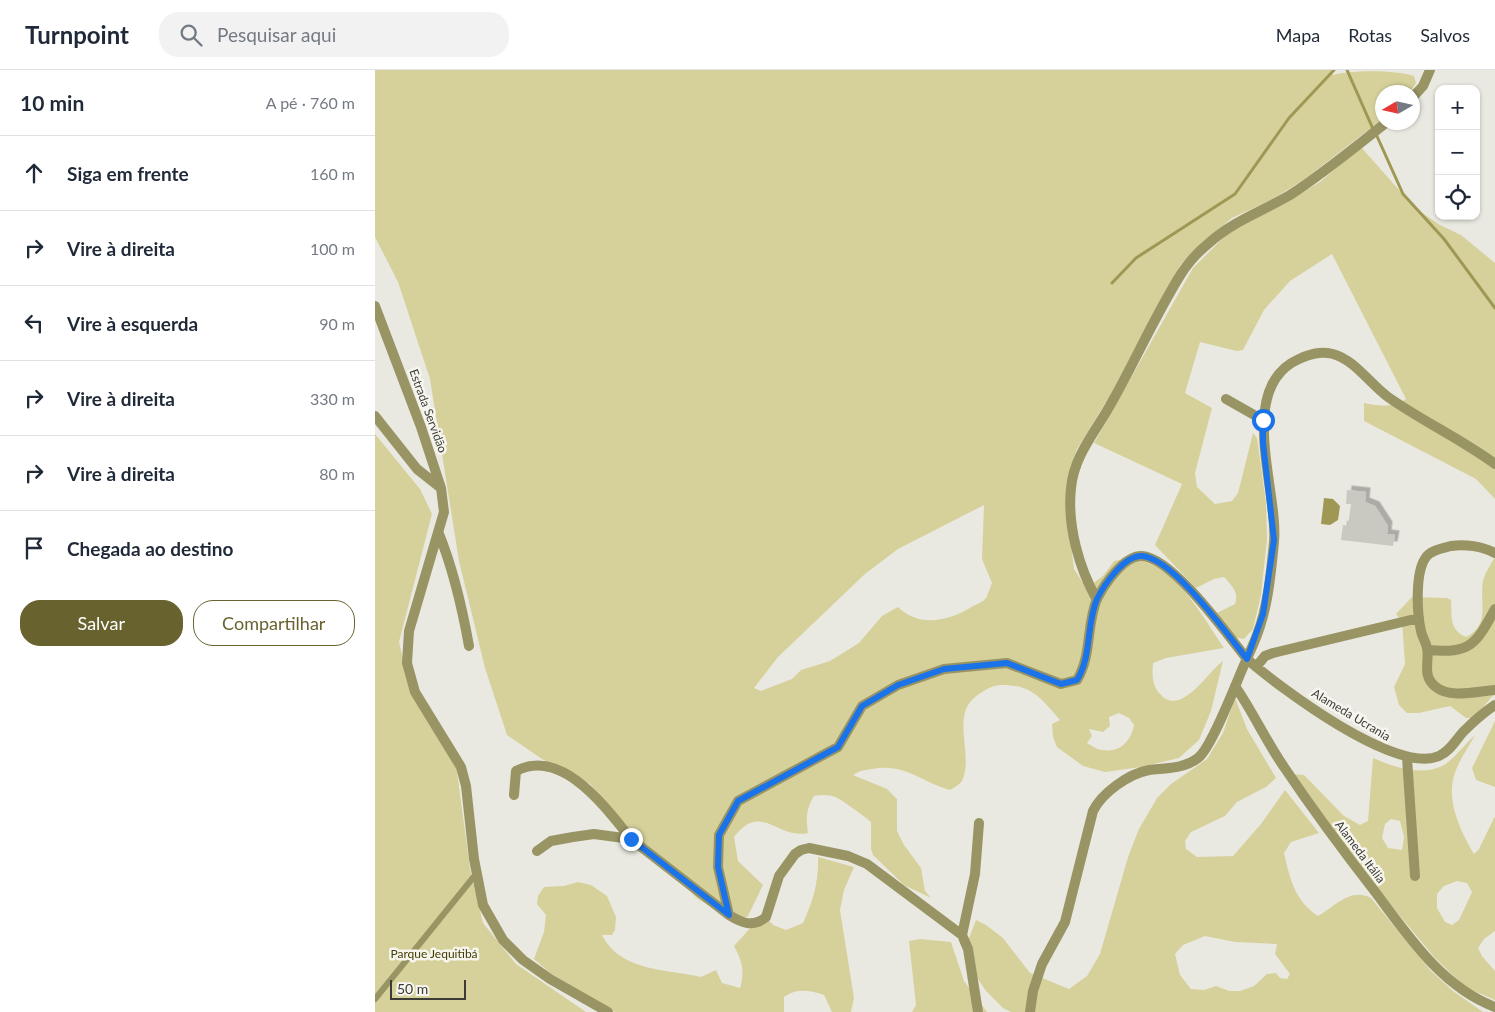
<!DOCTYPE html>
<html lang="pt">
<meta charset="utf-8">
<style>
:root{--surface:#fff;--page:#f2f2f3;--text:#1f2937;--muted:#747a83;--line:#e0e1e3;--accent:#68622f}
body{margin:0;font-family:Lato,sans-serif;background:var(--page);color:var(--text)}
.controls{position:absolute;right:15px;top:15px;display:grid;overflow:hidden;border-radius:10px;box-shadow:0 1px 4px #0004}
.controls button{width:45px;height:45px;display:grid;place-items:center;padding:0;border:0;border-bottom:1px solid var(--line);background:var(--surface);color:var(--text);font:25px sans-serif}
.compass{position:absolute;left:1000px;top:15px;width:45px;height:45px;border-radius:50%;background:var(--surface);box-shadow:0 1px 4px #0004;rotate:261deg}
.scale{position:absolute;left:15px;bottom:12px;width:76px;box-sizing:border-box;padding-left:5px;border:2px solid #3c3b38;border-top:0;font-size:14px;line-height:18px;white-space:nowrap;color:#3c3b38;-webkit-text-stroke:4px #f7f6ee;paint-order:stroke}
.stop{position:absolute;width:15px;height:15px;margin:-11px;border:4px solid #1a73e8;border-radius:50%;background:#fff}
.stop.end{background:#1a73e8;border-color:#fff;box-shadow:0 1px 5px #0008}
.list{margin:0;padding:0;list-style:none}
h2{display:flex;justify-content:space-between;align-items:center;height:65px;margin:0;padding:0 20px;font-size:21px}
h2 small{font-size:16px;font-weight:400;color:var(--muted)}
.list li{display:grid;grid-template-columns:32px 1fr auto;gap:15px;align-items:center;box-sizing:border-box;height:75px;padding:0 20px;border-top:1px solid var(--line)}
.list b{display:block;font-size:19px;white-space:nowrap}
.list em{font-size:16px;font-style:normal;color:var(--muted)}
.actions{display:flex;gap:10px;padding:15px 20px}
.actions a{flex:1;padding:11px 0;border:1px solid var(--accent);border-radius:20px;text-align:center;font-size:18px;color:var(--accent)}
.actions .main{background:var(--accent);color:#fff}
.icon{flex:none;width:28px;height:28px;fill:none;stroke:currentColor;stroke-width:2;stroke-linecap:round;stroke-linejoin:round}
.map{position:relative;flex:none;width:1120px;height:942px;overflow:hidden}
header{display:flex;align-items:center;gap:30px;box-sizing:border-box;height:70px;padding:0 25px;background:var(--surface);border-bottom:1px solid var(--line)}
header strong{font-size:24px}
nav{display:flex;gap:28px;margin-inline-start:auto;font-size:18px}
.search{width:350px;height:45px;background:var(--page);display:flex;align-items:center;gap:12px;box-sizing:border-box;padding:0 18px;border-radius:20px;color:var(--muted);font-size:19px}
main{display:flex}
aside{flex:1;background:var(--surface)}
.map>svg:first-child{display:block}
</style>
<header>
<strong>Turnpoint</strong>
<div class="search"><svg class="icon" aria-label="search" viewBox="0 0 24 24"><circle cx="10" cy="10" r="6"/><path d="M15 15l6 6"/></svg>Pesquisar aqui</div>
<nav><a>Mapa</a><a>Rotas</a><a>Salvos</a></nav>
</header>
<main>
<aside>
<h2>10 min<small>A pé · 760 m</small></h2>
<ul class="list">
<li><svg class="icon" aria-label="ahead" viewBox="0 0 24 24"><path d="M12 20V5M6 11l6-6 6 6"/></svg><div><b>Siga em frente</b></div><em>160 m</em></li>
<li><svg class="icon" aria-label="right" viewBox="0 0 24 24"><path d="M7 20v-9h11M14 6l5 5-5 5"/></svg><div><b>Vire à direita</b></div><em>100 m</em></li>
<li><svg class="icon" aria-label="left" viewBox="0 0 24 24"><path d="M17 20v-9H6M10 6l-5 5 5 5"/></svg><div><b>Vire à esquerda</b></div><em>90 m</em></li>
<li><svg class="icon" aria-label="right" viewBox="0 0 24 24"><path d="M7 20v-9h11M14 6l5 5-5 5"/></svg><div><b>Vire à direita</b></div><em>330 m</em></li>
<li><svg class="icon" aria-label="right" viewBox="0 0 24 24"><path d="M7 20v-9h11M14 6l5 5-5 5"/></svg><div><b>Vire à direita</b></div><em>80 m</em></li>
<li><svg class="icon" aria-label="arrive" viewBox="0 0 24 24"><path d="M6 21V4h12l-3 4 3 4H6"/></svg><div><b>Chegada ao destino</b></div></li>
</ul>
<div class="actions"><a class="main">Salvar</a><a>Compartilhar</a></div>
</aside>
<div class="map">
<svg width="1120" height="942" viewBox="0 0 1120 942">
<defs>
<filter id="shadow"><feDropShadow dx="4.5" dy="-4.5" stdDeviation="0" flood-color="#0004"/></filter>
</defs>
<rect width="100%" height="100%" fill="#eae9e1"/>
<!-- green -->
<path fill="#d6d19b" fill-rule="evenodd" d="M0 0H956L958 5C977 0 1020 0 1039 6L1041 13 1035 22H1008L1007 48 1005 51 931 108 898 129 857 148 823 176 806 194 734 327 702 379 692 412 691 431 699 499 708 513 717 514 728 506 739 491C792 478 823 540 849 578L791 588 778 593C777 606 777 616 786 625 807 647 834 600 848 591L836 641 824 670 804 688 766 697 730 702 708 696 682 677 678 667 677 654 685 650C666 628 656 614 625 615 616 616 612 619 604 624 573 644 600 683 587 711 584 715 579 718 575 720 545 712 531 693 497 699 489 700 484 701 478 705L512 719 522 729V761L529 775 546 798 550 821 556 828 529 815 498 785 496 779V752C489 746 483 742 476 737 462 727 457 723 439 726 431 739 431 748 433 763 402 770 387 731 359 767L363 791 388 815 373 846 361 852 323 829 301 808 265 772 215 714 167 689 132 665 110 598 84 491 55 309 23 212 0 167ZM609 435 607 489 617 513C615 518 613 524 611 528 608 532 602 534 598 536 575 551 544 558 523 537L507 546 484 573 455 591 426 600 417 609 386 621 379 618 403 587 490 504 523 479ZM744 643 754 648 759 655C756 671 745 683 727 680 722 680 716 675 712 673L717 666 714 659 728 662 735 656 734 647Z
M986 77 1040 138 1065 155 1086 165 1120 193V429L1101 409 989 351V333C1003 336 1018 338 1031 329L957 184 915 211 889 240 868 280 862 281 825 272 810 323 837 338 820 403 822 417 840 434 857 431 863 423 878 363 882 368 891 433 892 469 886 525 878 559 869 569 858 567 840 544 860 534C864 522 857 516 849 507L839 509 821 518 780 475 807 414 719 373 818 198 853 163 908 134 945 112Z
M0 364 45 419 57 444 24 572 36 624 81 694 95 799 108 853 141 894 211 942H0Z
M1120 487V623L1099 648H1091L1075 636 1044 643H1032L1024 635 1019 617 1030 594 1027 552 1021 544 1037 527 1072 528 1076 530C1077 546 1074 560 1091 567 1116 555 1104 532 1108 511 1110 503 1116 494 1120 487Z
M860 628 872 659 901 708 891 717 862 732 850 746 816 762 810 771 811 779 822 787 858 786 886 754 910 720 944 763 916 772 909 783C915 809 920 831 943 846 960 836 976 817 996 828L1055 900 1078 921 1108 942H636L628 938 611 921 601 906 594 868 601 850 611 855 628 868 655 903 694 919 712 906 725 884 753 787 764 759 782 728 796 714 832 689 848 663ZM830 866 860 872 902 874 900 884 915 904 912 909 905 908 901 903 892 904 879 916 865 921H854L841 916 829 920 816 919 805 905 800 884 808 875Z
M1120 651V717L1101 710 1097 698Z
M1100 665C1094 677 1084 690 1080 703 1070 729 1086 762 1099 784L1104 779 1120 746V861L1109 869 1103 878 1107 886 1120 901V930L1090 917 1060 888 985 798 916 704 929 705 969 746 985 755 993 751 998 688C1019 697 1047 707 1069 695 1078 690 1091 673 1100 665ZM1016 749 1025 751 1029 767 1027 780 1013 778 1007 768 1010 754ZM1082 811 1092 813 1097 822 1084 850 1077 855 1070 852 1062 838V824L1069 816Z
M443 787 479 797 469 820 465 840 479 928 476 942H457L449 925C435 920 421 918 409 927V942H240L175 903 159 889 169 862 171 845 162 834 163 826 169 817 189 816 203 812 216 815 232 826 241 847 240 860 237 865H227C245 902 293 899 326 907L341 900 347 913 365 918C370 901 367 891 359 876L388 844 398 855 411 860 428 853C438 831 444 811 443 787Z
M545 869 576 872 589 911 612 942H537L541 935 534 871Z"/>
<!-- water -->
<path fill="#9f9855" d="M949 428 958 429 965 436 963 450 955 455 946 454Z"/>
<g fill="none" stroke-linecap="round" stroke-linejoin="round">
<!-- stream -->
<path stroke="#9f9855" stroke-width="3" d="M972 0 998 59
M1001 64 1028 124 1069 169 1120 238
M737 213 761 188 860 124 914 48 959 0"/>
</g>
<!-- building -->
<path fill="#cac9c1" filter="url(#shadow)" d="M972 420 991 422 990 432 1000 436 1013 456 1012 464 1020 465 1018 476 966 470 968 455 973 456 976 434H971Z"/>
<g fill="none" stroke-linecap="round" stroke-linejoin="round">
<!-- service -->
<path stroke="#999464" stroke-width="6" d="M0 929 101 804"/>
<!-- minor -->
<path stroke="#999464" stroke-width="10" d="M1038 27 1048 16 1055 0
M0 236 46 357 66 418 69 442 34 561 32 593 40 622 86 697 91 716 99 789 108 835 128 870 148 890 175 909 233 942
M851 329 888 350
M0 346 42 399 66 418
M64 464C79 501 87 537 94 576
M1120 483C1107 476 1090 474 1076 476 1069 478 1060 479 1054 484 1039 496 1042 543 1046 561 1047 567 1051 572 1052 578 1055 591 1046 606 1061 617 1075 629 1103 621 1120 620
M722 530C704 498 692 456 696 418 699 384 723 359 738 330 761 289 781 244 806 204 813 193 824 181 834 173 858 151 888 141 915 125 949 103 980 77 1012 52
M1053 580C1096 584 1101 574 1120 539
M881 597 890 586 898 583 1044 548
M860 616C878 642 891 671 909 697 938 740 969 782 1001 823 1034 867 1067 917 1120 937
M1032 688 1040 806
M139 725 141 701C187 677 231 738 256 769
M162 781 176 771 198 767 219 764 256 769 354 845C367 853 378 858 391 847L404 806 420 784 426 780 434 778 473 786 492 794 587 865 593 879 603 942
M354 845 343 797 344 765 363 731 463 677 487 636 523 615 569 599 632 593 686 614 702 610C717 586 711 555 722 529 729 515 749 485 767 486 798 488 852 564 872 589 905 618 1021 705 1064 686 1075 681 1080 671 1088 662 1098 652 1108 643 1120 635
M587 865 600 804 604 753
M655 942 658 921 667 894 690 852 718 741C727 723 753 704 774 700 790 698 809 699 823 688 835 679 855 628 862 612 868 596 876 581 882 565 893 537 896 502 899 472 904 422 860 317 924 289 935 284 945 281 958 284 980 290 995 314 1013 327 1047 351 1086 369 1120 394"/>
</g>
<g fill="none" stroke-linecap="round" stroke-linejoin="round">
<!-- route -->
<path stroke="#1a73e8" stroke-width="6" d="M256 769 354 845 343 797 344 765 363 731 463 677 487 636 523 615 569 599 632 593 686 614 702 610C717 586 711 555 722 529 729 515 749 485 767 486 798 488 852 564 872 589L888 544 899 470 888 373V350"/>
</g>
<g text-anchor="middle" stroke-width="5" stroke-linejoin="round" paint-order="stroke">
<!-- street labels -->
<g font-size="12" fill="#3c3b38" stroke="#f7f6ee">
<text transform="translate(53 341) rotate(70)" y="4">Estrada Servidão</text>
<text transform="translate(976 645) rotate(31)" y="4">Alameda Ucrania</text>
<text transform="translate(985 782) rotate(53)" y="4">Alameda Itália</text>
</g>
<!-- park labels -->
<g font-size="12" fill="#423d04" stroke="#f7f6ee">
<text x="59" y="888">Parque Jequitibá</text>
</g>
</g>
</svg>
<div class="controls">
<button>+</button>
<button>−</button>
<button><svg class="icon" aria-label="locate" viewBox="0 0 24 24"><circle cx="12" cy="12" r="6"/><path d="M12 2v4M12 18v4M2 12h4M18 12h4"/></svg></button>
</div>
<svg class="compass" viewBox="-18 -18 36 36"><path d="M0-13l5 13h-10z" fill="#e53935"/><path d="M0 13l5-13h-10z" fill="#747a83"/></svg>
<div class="scale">50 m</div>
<div class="stop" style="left:888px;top:350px"></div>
<div class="stop end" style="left:256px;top:769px"></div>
</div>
</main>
